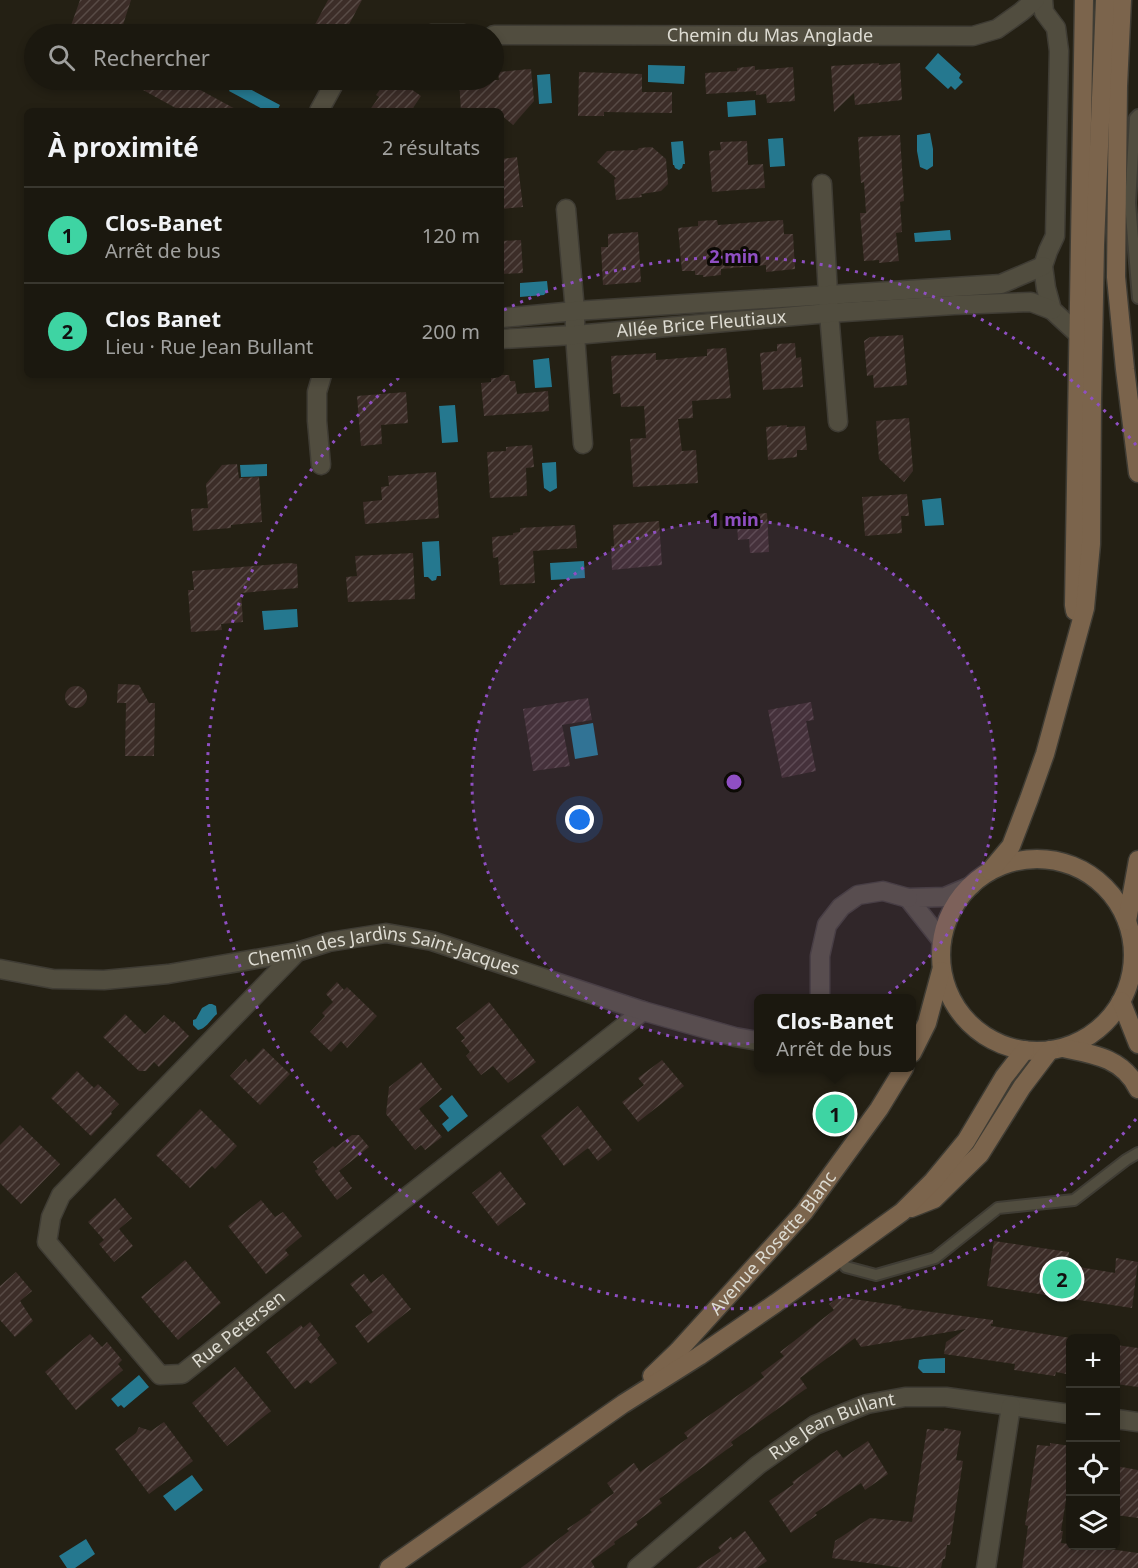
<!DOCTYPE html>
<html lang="fr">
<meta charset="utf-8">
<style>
:root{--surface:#1b180f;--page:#242118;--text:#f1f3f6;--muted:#a0a09e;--line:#39372f;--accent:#3ed4a3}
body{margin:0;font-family:"Noto Sans",sans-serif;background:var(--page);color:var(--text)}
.controls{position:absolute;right:18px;bottom:18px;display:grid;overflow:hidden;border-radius:9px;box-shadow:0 3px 9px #0003}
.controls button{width:54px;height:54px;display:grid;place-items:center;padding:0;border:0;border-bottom:2px solid var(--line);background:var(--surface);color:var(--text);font:30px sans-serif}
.you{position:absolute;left:580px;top:820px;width:21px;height:21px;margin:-15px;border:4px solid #fff;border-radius:50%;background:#1a73e8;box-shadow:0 0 0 9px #1a73e833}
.badge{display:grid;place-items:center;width:39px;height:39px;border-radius:50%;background:var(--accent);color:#111;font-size:20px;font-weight:700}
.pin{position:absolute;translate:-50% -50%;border:3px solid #fff;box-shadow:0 2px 6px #0006}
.popup{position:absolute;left:754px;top:994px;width:162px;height:78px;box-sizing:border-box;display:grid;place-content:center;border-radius:9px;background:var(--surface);filter:drop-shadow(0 2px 4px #0005);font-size:20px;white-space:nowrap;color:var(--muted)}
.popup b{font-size:22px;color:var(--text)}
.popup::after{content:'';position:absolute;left:50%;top:100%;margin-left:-12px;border:12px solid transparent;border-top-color:var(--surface)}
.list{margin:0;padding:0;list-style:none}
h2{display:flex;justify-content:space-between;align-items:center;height:78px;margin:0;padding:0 24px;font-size:26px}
h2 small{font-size:20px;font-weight:400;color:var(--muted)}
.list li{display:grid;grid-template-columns:39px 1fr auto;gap:18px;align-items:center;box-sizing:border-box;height:96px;padding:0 24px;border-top:2px solid var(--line)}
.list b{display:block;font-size:22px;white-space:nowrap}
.list p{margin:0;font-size:20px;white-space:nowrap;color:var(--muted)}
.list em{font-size:20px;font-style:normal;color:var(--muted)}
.icon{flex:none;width:33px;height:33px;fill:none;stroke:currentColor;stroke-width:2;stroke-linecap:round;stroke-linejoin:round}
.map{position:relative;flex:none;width:1138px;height:1568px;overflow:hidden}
.search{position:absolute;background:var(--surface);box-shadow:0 3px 9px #0003;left:24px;top:24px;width:480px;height:66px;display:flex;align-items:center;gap:15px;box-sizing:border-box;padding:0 21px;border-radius:33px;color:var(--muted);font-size:22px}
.panel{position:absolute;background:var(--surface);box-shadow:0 3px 9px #0003;left:24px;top:108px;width:480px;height:270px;border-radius:9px}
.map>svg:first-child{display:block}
</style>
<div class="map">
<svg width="1138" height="1568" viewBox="0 0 1138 1568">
<defs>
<pattern id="building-hatch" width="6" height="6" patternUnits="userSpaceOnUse" patternTransform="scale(1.5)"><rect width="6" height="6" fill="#3c2d28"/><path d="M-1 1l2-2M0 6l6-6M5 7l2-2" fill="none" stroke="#584b46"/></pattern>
</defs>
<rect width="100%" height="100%" fill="#242014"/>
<!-- water -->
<path fill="#25788f" d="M938 53 961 74 959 78 963 82 955 90 951 86 948 89 925 68Z
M648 65 685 66 684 84 648 82Z
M550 74 552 103 539 104 537 75Z
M235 81 280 105 277 111H266L229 91Z
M755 100 756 115 728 117 727 102Z
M930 133 933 149V166L927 170 920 167 917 151V135Z
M783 138 785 166 770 167 768 139Z
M683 141 685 164H683L682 168 679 170 675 168 674 165H673L671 142Z
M950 230 951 240 915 242 914 233Z
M547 281 548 290 544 295 520 297V283Z
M549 358 552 387 535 388 533 360Z
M455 405 458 442 442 443 439 406Z
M556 462 557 488 550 492 544 488 542 463Z
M267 464V476L241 477 240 465Z
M941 498 944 525 925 526 922 500Z
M439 541 441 576H437L436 580 432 581 428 577H424L422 542Z
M584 561 585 578 551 580 550 563Z
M297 609 298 627 264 630 262 611Z
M593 723 598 755 575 759 570 727Z
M209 1004H212L216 1006 217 1014C211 1019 206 1029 198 1030L193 1025V1020L196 1019 202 1008Z
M452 1095 468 1116 448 1132 442 1124 449 1118 439 1106Z
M945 1358V1373H923L918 1368 919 1360 924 1359Z
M139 1375 149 1387 124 1408 121 1405 118 1407 111 1399Z
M192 1475 203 1490 175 1511 163 1496Z
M86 1539 95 1554 75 1568H67L59 1556Z"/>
<!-- building -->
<path fill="url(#building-hatch)" d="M80 0H131L120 34H68Z
M328 0H362L344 34H310Z
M879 63V65L900 63 902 100 855 105 854 93 834 112 831 66Z
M755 66V70L793 67 795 101 767 103 766 94 756 95V91L706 94 705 73 737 71V68Z
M531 69 534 101 513 125 501 115V111H461L459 80H499L498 72Z
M579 72 642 74V92H672V113L604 112V116H578Z
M125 80H182L239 111H181Z
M387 80H418L411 89 421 96 411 111H369L379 97 376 95Z
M900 135 904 201 900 202 902 232 896 233 899 261 879 263V260L864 261 860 213H866L864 182 861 183 858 137Z
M747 141 748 165 763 164 765 188 712 192 709 151 721 150 720 142Z
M652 147 666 159 668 184 661 191 641 194 642 197 616 200 614 180 616 178 597 162 607 151 637 150 639 148Z
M517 157 523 207 501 209V159Z
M717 220 718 225 783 220 784 234H793L795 269 766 272V265L721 269V275L703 277V275H695V271H682L678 228 698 226V221Z
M638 232 641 282 603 285 601 247H608V234Z
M521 240 523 273 501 274V241Z
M903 335 907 385 874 388 873 375 867 376 864 341 870 337Z
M795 343 796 358 801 357 803 387 763 390 760 353 777 351V344Z
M726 348 731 398 692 401 693 418 678 419 682 451 696 450 698 483 633 487 630 439 646 438 644 406 621 407 620 393 613 394 611 356 656 353V360L707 356V349Z
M491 375H509L510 381H515L517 394 548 391 549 411 484 416 481 383 491 382Z
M406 392 408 423 381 425 382 444 361 446 357 396Z
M909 418 913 471 904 482 879 459 876 421Z
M787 425V427L805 426 807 450H797V457L768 460 766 427Z
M532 445 534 467 526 468 527 496 490 498 487 452 506 451V447Z
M237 464 239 478 259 477 262 522 231 525V528L193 531 191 509 208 508 206 484 222 465Z
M436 472 439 518 365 524 363 502 382 500 381 487 389 486 388 476Z
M907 494 909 516H901L902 533 865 536 862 497Z
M767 513 769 552 750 553 749 539 738 540 737 522 747 521V515Z
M659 521 662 565 612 570 611 546H614L613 525Z
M575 525 577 548 533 551 535 583 500 585 498 557 493 558 492 537 513 535V533L520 532V528Z
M413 553 415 599 348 602 346 577 357 576 355 556Z
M289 563 297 564 298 588 241 593 243 622 221 624 222 630 191 632 188 590H194L192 571Z
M118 684 139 685 149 703H155L154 756H125L126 703H117Z
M65 697a11 11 0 1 1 22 0a11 11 0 1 1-22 0Z
M588 698 592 720 562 725 570 766 533 771 523 709Z
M811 702 814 720 806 721 816 771 782 778 768 710Z
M337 982 344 990 347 987 377 1016 347 1048 341 1041 331 1052 310 1032 325 1016 322 1013 333 1002 326 994Z
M489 1002 536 1062 508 1083 493 1066 481 1075 466 1056 470 1052 461 1041 465 1038 456 1028Z
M125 1014 145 1034 164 1015 173 1023 174 1021 189 1036 159 1067 154 1062 146 1071H139L103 1037Z
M263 1048 290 1074 260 1105 230 1076 246 1059 249 1063Z
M662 1060 684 1086 638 1122 622 1102 644 1085 638 1078Z
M421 1062 442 1089 419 1109 442 1137 425 1150 421 1145 415 1150 386 1114 389 1087Z
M77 1071 94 1088 98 1084 119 1104 111 1112 112 1114 91 1136 51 1098Z
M578 1106 612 1150 598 1161 588 1148 564 1166 541 1136Z
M200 1109 237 1146 215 1169 212 1166 190 1188 156 1155Z
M20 1125 60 1164 21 1204 0 1183V1145Z
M352 1135H359L369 1147 339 1171 352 1188 337 1200 315 1171 318 1169 313 1162 333 1146 335 1148Z
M500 1171 526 1204 498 1226 472 1193Z
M115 1198 132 1218 119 1229 133 1246 114 1262 99 1244 104 1240 88 1222Z
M261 1200 275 1217 283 1212 302 1236 285 1250 289 1255 266 1274 228 1226Z
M994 1241 1069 1252 1067 1265 1115 1273 1116 1258 1138 1262 1132 1308 987 1286Z
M185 1260 221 1303 178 1340 141 1297Z
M16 1272 32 1291 20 1301 33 1321 15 1337 0 1320V1286Z
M364 1274 371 1283 383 1274 411 1309 368 1343 355 1326 373 1312 350 1284Z
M839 1297 902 1306 901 1308 993 1320V1324H991V1326L1071 1338V1375L1056 1372 1055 1376 1014 1370 1015 1364 944 1354 946 1342 966 1329 861 1347 855 1338 800 1378 807 1388 731 1442 733 1445 659 1499 662 1503 636 1522 638 1525 614 1542 615 1544 591 1561 595 1568H521L569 1531 567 1529 592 1512 590 1510 614 1493 607 1483 634 1463 640 1472 688 1438 684 1433 764 1377 761 1373 784 1356 780 1352 834 1310 829 1304Z
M310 1322 320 1335 317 1338 337 1363 311 1384 307 1380 295 1389 266 1352 301 1325 303 1328Z
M90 1334 102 1347 107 1342 122 1360 118 1364 123 1370 76 1410 45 1372Z
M1116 1345 1138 1348V1387L1116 1384Z
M235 1367 271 1411 227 1446 192 1403Z
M164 1422 193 1461 149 1494 115 1449 136 1433 139 1427 151 1431Z
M944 1428 961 1431 956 1460 963 1461 950 1545H947L945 1559H943L941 1568H903L832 1558 835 1541 870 1518 912 1522 927 1429 944 1431Z
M868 1441 888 1474 865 1490 861 1483 815 1513 817 1515 791 1533 769 1501 794 1484 792 1482 837 1450 843 1458Z
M1050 1443 1071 1446V1469L1061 1531H1063L1061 1543 1071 1544V1545H1081L1138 1553V1568H1022L1028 1526 1025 1525 1037 1445 1050 1446Z
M1116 1466 1138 1470V1518L1116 1515Z
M745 1531 767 1561 757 1568H696L721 1551 718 1547 731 1537 733 1540Z"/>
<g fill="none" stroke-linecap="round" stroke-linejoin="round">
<defs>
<path id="lane" d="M1138 115 1135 118 1130 203 1138 298
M838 1258 846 1267 876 1275 935 1258 998 1208 1074 1200 1126 1160 1138 1153"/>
<g id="street">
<path d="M1043 0 1044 12 1056 28 1059 51 1055 236 1048 251 1043 266 1046 288 1052 310 1079 335"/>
<path d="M431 34H464"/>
<path id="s1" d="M494 35 973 36 997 29 1021 12 1035 0"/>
<path d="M319 111 336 80"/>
<path d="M822 184 829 313 838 422"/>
<path d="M566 209 575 311V335L583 444"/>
<path d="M501 318 575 311 1001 284 1043 266"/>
<path id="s2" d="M501 339 575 335 829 313 954 305 1031 302 1052 310"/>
<path d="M321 465 317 421V392L322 375"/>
<path d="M942 941 908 898 945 897 971 886"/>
<path id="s3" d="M297 952 61 1195 51 1217 47 1242 160 1375 182 1374 643 1011"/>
<path id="s4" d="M0 969 53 979 104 980 168 974 297 952 329 942 386 933 432 941 643 1011 735 1037 758 1041"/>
<path d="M820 998V956L827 925 841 907 858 895 883 891 908 898"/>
<path d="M1116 1419 1138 1422"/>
<path id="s5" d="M637 1568 758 1465 815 1425 867 1404 905 1397H946L1070 1414"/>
<path d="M986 1568 1011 1406"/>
</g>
<g id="secondary">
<path d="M1122 0 1118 86 1116 277 1125 369 1138 473"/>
<path d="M1075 611 1074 605 1084 0"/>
<circle cx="1037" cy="955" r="96"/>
<path d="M990 871 1011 846 1029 799 1045 754 1085 608 1091 544 1092 400 1095 245 1105 0"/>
<path d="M1127 921 1138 860"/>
<path d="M1121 1001 1138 1044"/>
<path d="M1063 1048C1093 1054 1123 1058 1138 1089"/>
<path d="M912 1053 927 1023 941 971"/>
<path d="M911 1208 934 1199 980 1154 1022 1087 1050 1050"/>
<path id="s6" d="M652 1376 678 1351 804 1212 879 1109 904 1068"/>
<path d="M389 1568 623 1404 699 1356 776 1303 902 1212 933 1181 966 1141 1004 1077 1025 1050"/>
</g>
</defs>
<!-- lane casing -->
<use href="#lane" stroke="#3f3c34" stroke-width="14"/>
<!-- street casing -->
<use href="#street" stroke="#3f3c34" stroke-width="21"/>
<!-- secondary casing -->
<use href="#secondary" stroke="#3f3c34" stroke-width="21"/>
<!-- lane -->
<use href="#lane" stroke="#514d3f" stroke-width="10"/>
<!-- street -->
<use href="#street" stroke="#514d3f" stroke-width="18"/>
<!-- secondary -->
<use href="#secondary" stroke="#7b644c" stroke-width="18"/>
</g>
<!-- distance rings -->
<circle cx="734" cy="782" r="262" fill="#8f4fc3" fill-opacity=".12"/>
<g fill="none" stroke="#8f4fc3" stroke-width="3" stroke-dasharray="3 6">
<circle cx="734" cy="782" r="262"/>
<path d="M1136 1119A525 525 0 1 1 400 377M504 310A525 525 0 0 1 1136 445"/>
</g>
<g text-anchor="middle" stroke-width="6" stroke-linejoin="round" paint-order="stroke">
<!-- street labels -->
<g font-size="18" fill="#dddbd2" stroke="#0c0a05">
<text dy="6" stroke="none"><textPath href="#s1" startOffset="276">Chemin du Mas Anglade</textPath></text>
<text dy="6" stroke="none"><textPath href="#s2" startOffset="201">Allée Brice Fleutiaux</textPath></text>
<text dy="6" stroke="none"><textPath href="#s4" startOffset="390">Chemin des Jardins Saint-Jacques</textPath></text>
<text dy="6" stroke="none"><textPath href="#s6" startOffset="180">Avenue Rosette Blanc</textPath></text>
<text dy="6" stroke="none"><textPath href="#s3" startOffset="657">Rue Petersen</textPath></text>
<text dy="6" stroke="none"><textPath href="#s5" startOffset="244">Rue Jean Bullant</textPath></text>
</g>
</g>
<circle cx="734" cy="782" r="9" fill="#8f4fc3" stroke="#0c0a05" stroke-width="3"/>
<g font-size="18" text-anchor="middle" font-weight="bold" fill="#8f4fc3" stroke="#0c0a05" stroke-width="6" stroke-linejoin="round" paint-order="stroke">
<text x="734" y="263">2 min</text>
<text x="734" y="526">1 min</text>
</g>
</svg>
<div class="controls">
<button>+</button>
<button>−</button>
<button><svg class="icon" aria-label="locate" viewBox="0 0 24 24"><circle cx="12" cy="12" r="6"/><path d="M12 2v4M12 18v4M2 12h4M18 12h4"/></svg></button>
<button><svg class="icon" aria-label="layers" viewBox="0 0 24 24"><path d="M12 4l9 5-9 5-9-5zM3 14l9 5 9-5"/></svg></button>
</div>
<div class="you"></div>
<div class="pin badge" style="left:835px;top:1114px">1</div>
<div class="popup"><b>Clos-Banet</b>Arrêt de bus</div>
<div class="pin badge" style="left:1062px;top:1279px">2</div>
<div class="search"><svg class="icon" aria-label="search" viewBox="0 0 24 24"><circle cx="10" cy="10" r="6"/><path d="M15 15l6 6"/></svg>Rechercher</div>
<section class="panel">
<h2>À proximité<small>2 résultats</small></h2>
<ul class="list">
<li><span class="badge">1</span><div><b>Clos-Banet</b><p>Arrêt de bus</p></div><em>120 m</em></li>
<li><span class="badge">2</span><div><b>Clos Banet</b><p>Lieu · Rue Jean Bullant</p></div><em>200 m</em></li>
</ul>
</section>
</div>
